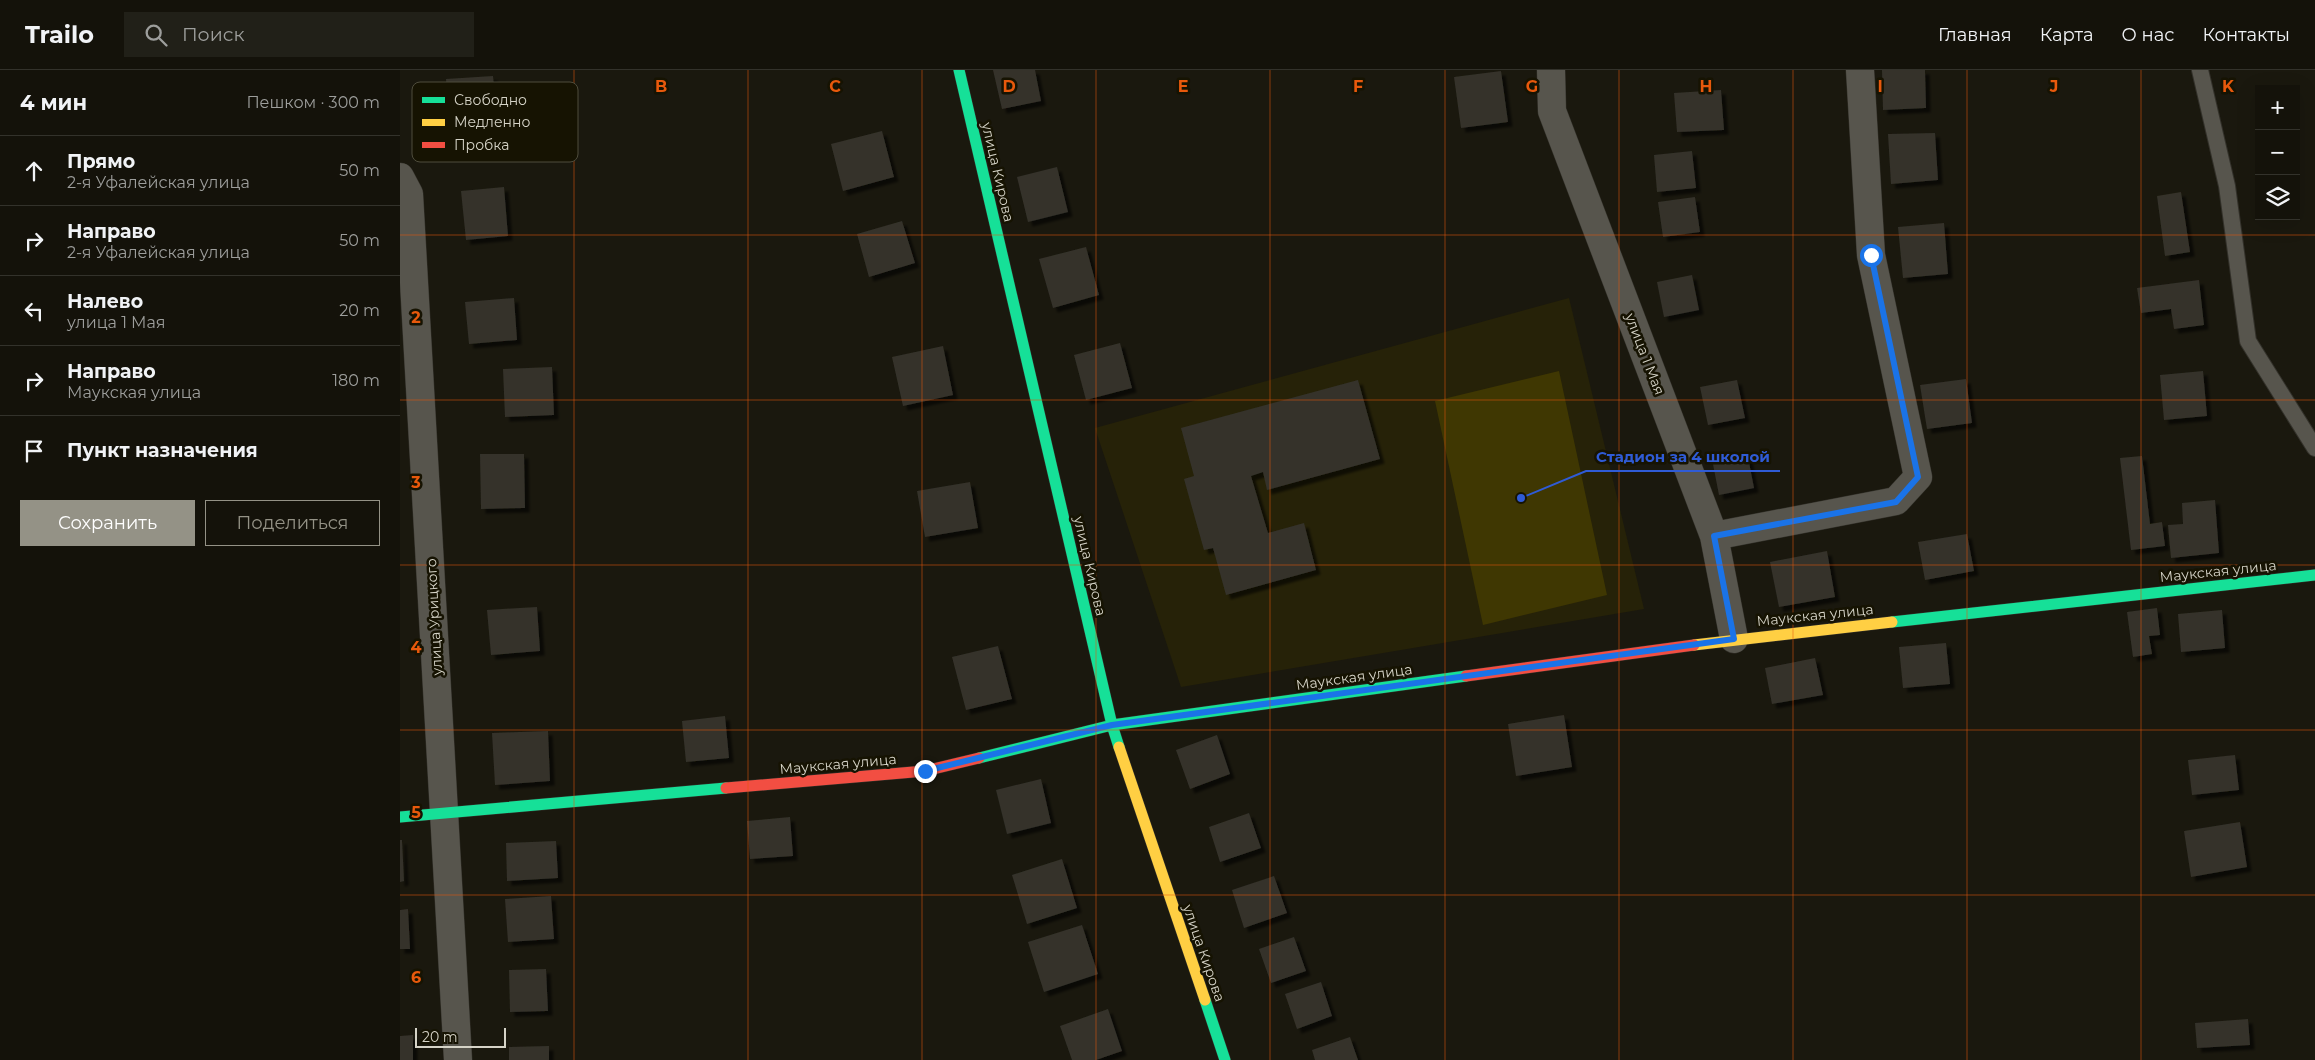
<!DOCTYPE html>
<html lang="ru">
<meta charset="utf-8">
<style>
:root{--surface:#14120a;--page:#212018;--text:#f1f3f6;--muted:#9d9e9c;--line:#33322b;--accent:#949286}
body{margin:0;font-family:Montserrat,sans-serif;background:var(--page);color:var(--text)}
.controls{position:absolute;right:15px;top:15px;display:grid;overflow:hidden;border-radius:0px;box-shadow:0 5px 20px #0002}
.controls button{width:45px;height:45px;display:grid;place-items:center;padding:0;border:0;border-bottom:1px solid var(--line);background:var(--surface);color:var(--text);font:25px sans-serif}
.scale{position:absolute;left:15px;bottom:12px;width:91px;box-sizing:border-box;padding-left:5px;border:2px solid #d5d3c7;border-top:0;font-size:14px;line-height:18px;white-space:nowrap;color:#d5d3c7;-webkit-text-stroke:4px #161302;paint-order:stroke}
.stop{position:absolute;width:15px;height:15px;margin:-11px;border:4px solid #1a73e8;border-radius:50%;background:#fff}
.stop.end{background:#1a73e8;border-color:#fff;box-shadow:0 1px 5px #0008}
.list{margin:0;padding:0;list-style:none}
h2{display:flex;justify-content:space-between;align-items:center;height:65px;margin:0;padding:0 20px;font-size:21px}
h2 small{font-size:16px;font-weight:400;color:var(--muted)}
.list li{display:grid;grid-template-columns:32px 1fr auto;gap:15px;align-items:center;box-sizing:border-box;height:70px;padding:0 20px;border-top:1px solid var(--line)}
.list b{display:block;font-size:19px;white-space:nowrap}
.list p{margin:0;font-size:16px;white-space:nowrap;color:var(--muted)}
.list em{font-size:16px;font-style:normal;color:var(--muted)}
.actions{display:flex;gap:10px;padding:15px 20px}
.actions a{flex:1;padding:11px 0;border:1px solid var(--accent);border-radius:0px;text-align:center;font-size:18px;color:var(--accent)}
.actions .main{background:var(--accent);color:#fff}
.icon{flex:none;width:28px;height:28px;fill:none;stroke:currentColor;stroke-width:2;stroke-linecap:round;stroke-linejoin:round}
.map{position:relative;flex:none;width:1915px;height:990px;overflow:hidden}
header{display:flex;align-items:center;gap:30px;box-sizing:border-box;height:70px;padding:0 25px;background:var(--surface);border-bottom:1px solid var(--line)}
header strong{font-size:24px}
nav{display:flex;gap:28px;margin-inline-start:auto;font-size:18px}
.search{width:350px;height:45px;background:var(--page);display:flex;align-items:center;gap:12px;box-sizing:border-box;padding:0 18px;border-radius:0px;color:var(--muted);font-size:19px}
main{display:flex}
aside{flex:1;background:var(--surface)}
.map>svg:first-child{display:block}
</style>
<header>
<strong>Trailo</strong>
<div class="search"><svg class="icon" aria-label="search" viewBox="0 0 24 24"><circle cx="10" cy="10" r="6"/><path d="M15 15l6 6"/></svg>Поиск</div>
<nav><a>Главная</a><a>Карта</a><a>О нас</a><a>Контакты</a></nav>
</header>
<main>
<aside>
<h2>4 мин<small>Пешком · 300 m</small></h2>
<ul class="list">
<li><svg class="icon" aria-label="ahead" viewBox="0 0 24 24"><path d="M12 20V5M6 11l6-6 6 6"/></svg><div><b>Прямо</b><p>2-я Уфалейская улица</p></div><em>50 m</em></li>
<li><svg class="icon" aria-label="right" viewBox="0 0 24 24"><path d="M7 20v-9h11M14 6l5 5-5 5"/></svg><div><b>Направо</b><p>2-я Уфалейская улица</p></div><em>50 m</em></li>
<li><svg class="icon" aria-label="left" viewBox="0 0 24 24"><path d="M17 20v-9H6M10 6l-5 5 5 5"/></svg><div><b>Налево</b><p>улица 1 Мая</p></div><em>20 m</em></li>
<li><svg class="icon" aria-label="right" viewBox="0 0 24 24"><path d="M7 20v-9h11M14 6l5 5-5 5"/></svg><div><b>Направо</b><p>Маукская улица</p></div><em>180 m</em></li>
<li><svg class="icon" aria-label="arrive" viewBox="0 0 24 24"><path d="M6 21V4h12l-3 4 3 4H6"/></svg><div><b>Пункт назначения</b></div></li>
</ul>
<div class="actions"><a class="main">Сохранить</a><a>Поделиться</a></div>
</aside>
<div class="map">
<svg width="1915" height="990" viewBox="0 0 1915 990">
<defs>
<filter id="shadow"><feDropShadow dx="4.5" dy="4.5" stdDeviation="1" flood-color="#0009"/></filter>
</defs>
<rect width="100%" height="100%" fill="#1a180e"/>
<!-- built -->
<path fill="#262208" d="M1169 228 1244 539 781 617 695 358Z"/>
<!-- green -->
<path fill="#3f3702" d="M1159 301 1207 525 1083 555 1035 331Z"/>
<!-- building -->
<path fill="#34322a" filter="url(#shadow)" d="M593 0H635L641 31 602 39Z
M1482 0H1525L1526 38 1483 40Z
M1101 1 1108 52 1061 58 1054 7Z
M93 6 97 49 49 52 46 9Z
M1321 20 1324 60 1277 62 1274 23Z
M482 61 494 107 443 121 431 74Z
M1535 63 1538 110 1491 114 1488 64Z
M1292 81 1296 118 1257 122 1254 85Z
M657 97 668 142 628 152 617 107Z
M104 117 108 166 66 170 61 121Z
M1781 122 1790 182 1765 186 1757 126Z
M1295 127 1300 162 1263 167 1258 132Z
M502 151 515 193 469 207 457 164Z
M1544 153 1548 204 1503 208 1498 157Z
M686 177 699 225 653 238 639 189Z
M1292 205 1299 240 1264 247 1257 212Z
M1799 210 1804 255 1774 259 1771 239 1741 243 1737 218Z
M114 228 117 270 69 274 65 232Z
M720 273 732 318 686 330 674 285Z
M543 276 553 325 503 336 492 287Z
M152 297 154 345 105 347 103 299Z
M1803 301 1807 346 1764 350 1760 305Z
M1566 309 1572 353 1527 359 1520 315Z
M958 310 980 389 867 420 863 402 851 406 868 463 904 453 916 500 826 525 813 478 804 480 784 409 794 406 781 358Z
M1337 310 1345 348 1308 355 1300 317Z
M1347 382 1354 418 1319 425 1312 389Z
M80 384H124L125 438 81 439Z
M1742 386 1750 454 1762 452 1765 476 1731 480 1720 388Z
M570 412 578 458 525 467 517 421Z
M1815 430 1819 483 1771 488 1768 455 1783 454 1782 433Z
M1567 464 1574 501 1525 510 1518 472Z
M1427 481 1435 527 1379 537 1370 492Z
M137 537 140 581 91 585 87 540Z
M1757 538 1760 565 1749 566 1752 584 1733 587 1727 542Z
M1822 540 1825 578 1781 582 1778 544Z
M1546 573 1550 614 1503 618 1499 577Z
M598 576 612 629 566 640 552 587Z
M1415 588 1423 625 1372 634 1365 598Z
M1164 645 1172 697 1116 706 1108 654Z
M325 646 329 688 286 692 282 651Z
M148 661 150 711 95 715 92 663Z
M817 665 830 704 790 719 776 680Z
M1835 685 1839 720 1792 725 1788 690Z
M641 709 651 753 607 764 596 720Z
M849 743 861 778 820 792 809 757Z
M390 747 393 786 350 789 347 751Z
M1840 752 1847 797 1791 807 1784 761Z
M0 770H2L4 811 0 812Z
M156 771 158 808 107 811 106 773Z
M662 789 677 838 627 854 612 805Z
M874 806 887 843 844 858 832 820Z
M151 826 154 869 108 872 105 829Z
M8 839 10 879H0V840Z
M682 855 698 904 644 922 628 872Z
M894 867 906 901 871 913 859 879Z
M146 899 148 941 110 942 109 900Z
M921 912 932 946 897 959 885 924Z
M708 939 722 981 696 990H672L660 956Z
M1848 949 1850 975 1797 978 1795 953Z
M13 965V990H0V966Z
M950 967 958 990H915L912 980Z
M149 976V990H109V977Z"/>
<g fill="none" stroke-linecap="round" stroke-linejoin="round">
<defs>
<path id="lane" d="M1800 0 1827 116 1848 271 1915 378"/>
<path id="street" d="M1151 0 1152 41 1314 466 1334 569
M0 107 9 124 58 990
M1314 466 1496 431 1518 407 1471 185 1460 0"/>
<path id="fast" d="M559 0 712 655 719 677
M1492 552 1915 505
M579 688 712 655 1066 606
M0 747 326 718
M805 930 825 990"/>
<path id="slow" d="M1294 575 1492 552
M719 677 805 930"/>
<path id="jam" d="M1066 606 1294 575
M326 718 525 701 579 688"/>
</defs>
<!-- lane casing -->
<use href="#lane" stroke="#33312a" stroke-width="18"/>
<!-- street casing -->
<use href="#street" stroke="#33312a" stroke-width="29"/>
<!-- fast casing -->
<use href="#fast" stroke="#33312a" stroke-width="12"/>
<!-- slow casing -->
<use href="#slow" stroke="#33312a" stroke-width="12"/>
<!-- jam casing -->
<use href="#jam" stroke="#33312a" stroke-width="12"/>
<!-- lane -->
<use href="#lane" stroke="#57554d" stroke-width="16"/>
<!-- street -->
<use href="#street" stroke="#57554d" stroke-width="28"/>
<!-- fast -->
<use href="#fast" stroke="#16e098" stroke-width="11"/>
<!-- slow -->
<use href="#slow" stroke="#ffcf43" stroke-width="11"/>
<!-- jam -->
<use href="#jam" stroke="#f24e42" stroke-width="11"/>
</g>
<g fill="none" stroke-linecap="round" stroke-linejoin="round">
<!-- route -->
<path stroke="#1a73e8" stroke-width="6" d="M525 701 712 655 1334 569 1314 466 1496 432 1518 407 1471 185"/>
</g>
<!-- grid -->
<path fill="none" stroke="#e8590c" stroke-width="1" stroke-opacity="0.55" d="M174 0V990M348 0V990M522 0V990M696 0V990M870 0V990M1045 0V990M1219 0V990M1393 0V990M1567 0V990M1741 0V990M0 165H1915M0 330H1915M0 495H1915M0 660H1915M0 825H1915"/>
<g text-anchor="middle" stroke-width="5" stroke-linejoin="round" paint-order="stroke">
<!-- street labels -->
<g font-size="14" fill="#d5d3c7" stroke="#161302">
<text transform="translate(598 102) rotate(77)" y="5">улица Кирова</text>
<text transform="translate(1245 284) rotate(69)" y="5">улица 1 Мая</text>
<text transform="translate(690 496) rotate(77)" y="5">улица Кирова</text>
<text transform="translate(1818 501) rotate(-6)" y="5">Маукская улица</text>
<text transform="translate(1415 545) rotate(-6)" y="5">Маукская улица</text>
<text transform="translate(34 547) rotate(-93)" y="5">улица Урицкого</text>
<text transform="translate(954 607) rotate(-8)" y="5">Маукская улица</text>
<text transform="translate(438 694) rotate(-5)" y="5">Маукская улица</text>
<text transform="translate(804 883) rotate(71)" y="5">улица Кирова</text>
</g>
</g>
<!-- legend -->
<rect x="12" y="12" width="166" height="80" rx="8" fill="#161302" stroke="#4f4d3d" stroke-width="1"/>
<rect x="22" y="27" width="23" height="6" fill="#16e098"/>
<rect x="22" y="49" width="23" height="7" fill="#ffcf43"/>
<rect x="22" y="72" width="23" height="6" fill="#f24e42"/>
<g font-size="14" fill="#d5d3c7">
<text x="54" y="35">Свободно</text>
<text x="54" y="57">Медленно</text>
<text x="54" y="80">Пробка</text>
</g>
<g font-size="16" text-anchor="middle" font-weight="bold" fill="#e8590c" stroke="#161302" stroke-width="5" stroke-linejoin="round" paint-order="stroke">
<text x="261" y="22">B</text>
<text x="435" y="22">C</text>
<text x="609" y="22">D</text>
<text x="783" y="22">E</text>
<text x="958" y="22">F</text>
<text x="1132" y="22">G</text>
<text x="1306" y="22">H</text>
<text x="1480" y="22">I</text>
<text x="1654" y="22">J</text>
<text x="1828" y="22">K</text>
<text x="16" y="253">2</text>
<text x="16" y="418">3</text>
<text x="16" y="583">4</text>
<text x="16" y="748">5</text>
<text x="16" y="913">6</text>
</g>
<!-- callouts -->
<path fill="none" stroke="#2f5bd6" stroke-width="2" d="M1121 428L1186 401H1380"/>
<circle fill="#2f5bd6" stroke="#161302" stroke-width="2" cx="1121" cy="428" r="5"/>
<g font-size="15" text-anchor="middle" font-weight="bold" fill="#2f5bd6" stroke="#161302" stroke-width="5" stroke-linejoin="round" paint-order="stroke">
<text x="1283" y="392">Стадион за 4 школой</text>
</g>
</svg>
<div class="controls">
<button>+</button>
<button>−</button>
<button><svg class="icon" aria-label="layers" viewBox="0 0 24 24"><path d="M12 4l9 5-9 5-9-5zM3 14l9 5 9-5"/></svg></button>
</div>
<div class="scale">20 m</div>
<div class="stop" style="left:1471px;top:185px"></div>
<div class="stop end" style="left:525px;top:701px"></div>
</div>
</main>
